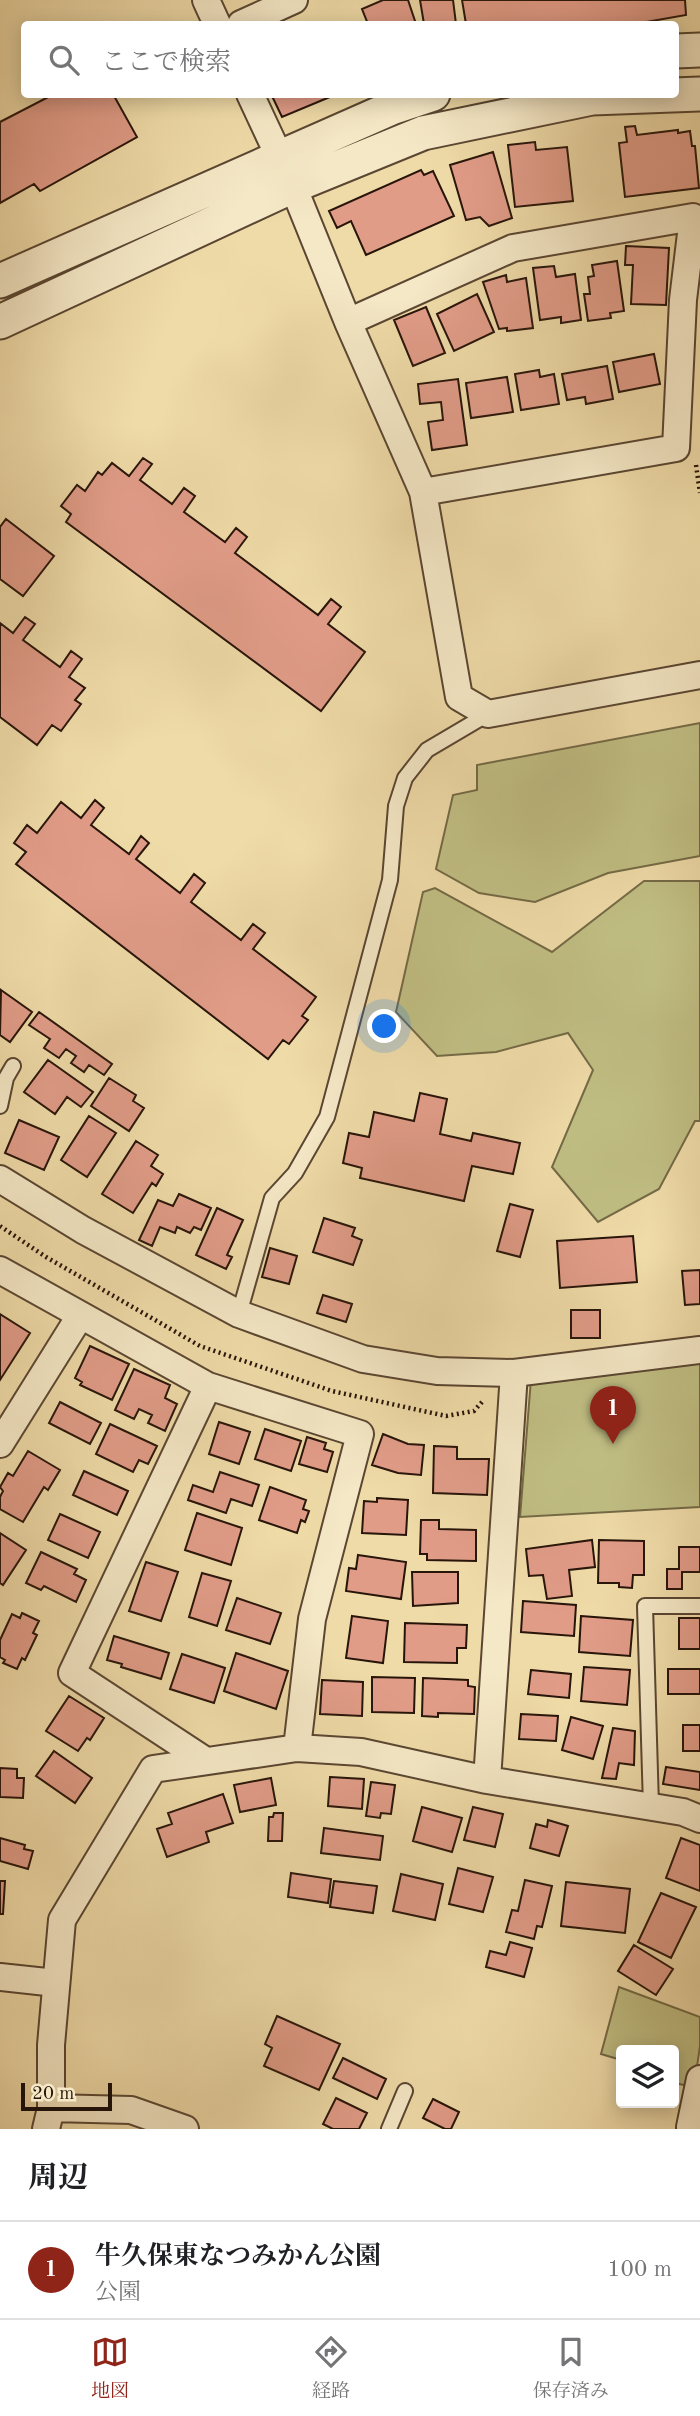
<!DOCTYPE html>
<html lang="ja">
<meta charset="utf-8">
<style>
:root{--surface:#fff;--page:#f6f6f6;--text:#202124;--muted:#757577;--line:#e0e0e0;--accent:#8f2418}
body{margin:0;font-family:"Old Standard TT","Noto Serif JP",serif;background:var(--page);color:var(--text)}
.controls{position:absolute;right:21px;bottom:21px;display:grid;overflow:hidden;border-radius:7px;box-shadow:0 4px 18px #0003}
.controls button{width:63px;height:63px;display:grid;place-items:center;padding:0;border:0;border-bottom:2px solid var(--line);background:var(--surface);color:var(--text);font:35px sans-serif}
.scale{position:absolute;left:21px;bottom:18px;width:91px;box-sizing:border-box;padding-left:7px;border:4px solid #28150a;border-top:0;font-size:19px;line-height:24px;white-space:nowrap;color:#28150a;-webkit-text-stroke:5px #f5e8c6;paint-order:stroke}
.you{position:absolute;left:385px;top:1027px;width:24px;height:24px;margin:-18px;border:5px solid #fff;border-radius:50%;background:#1a73e8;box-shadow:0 0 0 10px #1a73e833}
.badge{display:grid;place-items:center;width:46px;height:46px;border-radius:50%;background:var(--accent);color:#fff;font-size:23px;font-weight:700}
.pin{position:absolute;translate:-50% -58px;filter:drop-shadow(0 2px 4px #0008)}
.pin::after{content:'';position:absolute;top:37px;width:24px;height:21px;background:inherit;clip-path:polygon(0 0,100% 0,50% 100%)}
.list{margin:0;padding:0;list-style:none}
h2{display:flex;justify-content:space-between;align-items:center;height:91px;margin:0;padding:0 28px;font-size:30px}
h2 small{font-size:23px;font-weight:400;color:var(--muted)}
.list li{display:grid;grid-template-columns:46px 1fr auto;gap:21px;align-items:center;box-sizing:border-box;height:98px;padding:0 28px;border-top:2px solid var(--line)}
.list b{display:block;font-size:26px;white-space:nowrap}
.list p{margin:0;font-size:23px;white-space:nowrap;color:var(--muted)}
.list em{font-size:23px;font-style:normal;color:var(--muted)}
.icon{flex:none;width:38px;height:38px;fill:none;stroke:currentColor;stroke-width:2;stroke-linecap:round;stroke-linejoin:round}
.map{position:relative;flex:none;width:700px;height:2129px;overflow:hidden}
.search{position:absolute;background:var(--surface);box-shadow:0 4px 18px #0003;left:21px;right:21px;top:21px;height:77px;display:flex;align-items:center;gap:18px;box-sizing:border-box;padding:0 24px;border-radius:7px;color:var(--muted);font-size:26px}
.sheet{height:189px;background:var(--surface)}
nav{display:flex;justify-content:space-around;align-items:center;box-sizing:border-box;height:98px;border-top:2px solid var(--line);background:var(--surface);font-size:19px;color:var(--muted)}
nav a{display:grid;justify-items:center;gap:4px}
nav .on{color:var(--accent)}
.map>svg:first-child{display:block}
</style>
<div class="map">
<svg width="700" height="2129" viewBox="0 0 700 2129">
<rect width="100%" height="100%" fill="#efdba8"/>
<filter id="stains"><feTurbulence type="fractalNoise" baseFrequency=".00286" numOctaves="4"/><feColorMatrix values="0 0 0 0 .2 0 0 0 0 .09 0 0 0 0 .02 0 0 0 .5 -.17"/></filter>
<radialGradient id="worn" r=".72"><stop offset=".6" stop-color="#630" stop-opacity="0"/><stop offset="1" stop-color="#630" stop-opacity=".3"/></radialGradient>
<!-- green -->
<path fill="#c0be83" stroke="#746a46" stroke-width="2" d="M700 723V856L608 873 535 902 479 893 436 869 453 795 477 790V765Z
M644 881H700V1121H695L659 1189 598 1222 552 1167 593 1070 568 1033 496 1052 437 1056 396 1012 423 892 435 888 552 952Z
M700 1363V1507L520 1517 531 1379 560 1381Z
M619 1987 700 2017V2046L694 2087 674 2083V2050H621V2060L601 2054Z"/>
<!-- building -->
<path fill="#e19c88" stroke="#28150a" stroke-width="2" d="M383 0H408L416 24H368L362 9Z
M420 0H453L456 24H424Z
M462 0H685L686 15 635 24H466Z
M54 94H113L137 137 40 191 34 184 0 203V122Z
M271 94H337L282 117Z
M635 126 637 135 678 130V133L690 131 692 146H695L699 188 625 197 619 143 627 142 625 127Z
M535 142 536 150 567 147 573 201 515 207 508 145Z
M493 152 512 218 489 226 480 217 466 220 450 165Z
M421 170 424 175 433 171 454 216 366 255 351 221 337 228 329 211Z
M626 246 669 248 666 305 631 304 633 265H625Z
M617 261 624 311 610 313 611 318 588 321 584 294H590L588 277 594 276 592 265Z
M554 266 556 277 575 274 581 320 561 323V317L540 320 533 268Z
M506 275 507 282 526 278 533 328 507 331V328L499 329 483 282Z
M477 294 494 332 454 351 437 314Z
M426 307 445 353 413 366 394 320Z
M654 354 660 384 619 392 613 362Z
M607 366 613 399 586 404 585 397 567 400 562 374Z
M539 370 540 377 554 374 559 404 521 410 515 374Z
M507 377 513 412 471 418 466 383Z
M458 379 467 445 432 450 428 422 443 420 441 402 420 404 418 384Z
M143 458 152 464 140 480 172 504 184 488 195 496 184 512 225 542 236 528 247 537 235 553 318 615 331 599 341 607 328 624 365 652 321 711 66 522 71 514 61 506 77 485 85 491 98 472 102 475 112 463 129 476Z
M6 519 54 556 23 596 0 579V527Z
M25 617 35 624 23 640 60 667 71 651 82 659 69 677 85 688 75 700 81 704 61 731 52 725 37 745 0 717V623L13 633Z
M95 800 104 808 91 825 129 854 141 836 149 843 136 859 180 893 194 874 205 883 191 902 241 940 253 924 265 933 253 949 316 997 302 1016 308 1020 289 1044 283 1040 268 1059 16 864 26 852 14 843 27 825 37 833 61 802 81 818Z
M1 990 32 1012 10 1042 0 1035Z
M39 1012 112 1064 104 1075 89 1065 84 1072 71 1063 76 1056 66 1049 59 1058 44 1048 50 1039 29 1025Z
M48 1060 93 1092 81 1107 67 1097 55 1114 24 1092Z
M109 1078 136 1095 133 1101 144 1108 129 1131 91 1106Z
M420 1093 447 1099 440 1134 471 1141 473 1133 520 1143 513 1174 472 1166 464 1201 360 1178 362 1168 343 1163 349 1133 369 1137 374 1112 414 1121Z
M89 1116 116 1133 87 1177 61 1160Z
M19 1120 59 1137 44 1170 5 1153Z
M136 1141 158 1155 151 1166 163 1174 156 1186 152 1183 133 1213 102 1194Z
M179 1194 211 1208 201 1230 194 1227 190 1233 177 1227 175 1233 160 1227 152 1246 139 1240 158 1200 173 1206Z
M510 1204 533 1210 520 1257 497 1251Z
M217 1208 243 1220 227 1255 232 1257 226 1269 196 1255Z
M324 1218 355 1228 352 1236 362 1240 353 1265 313 1252Z
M633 1236 637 1282 560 1288 557 1241Z
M270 1248 297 1256 289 1284 262 1277Z
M700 1270V1304L685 1305 682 1271Z
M323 1295 352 1304 346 1322 317 1313Z
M571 1310H600V1338H571Z
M0 1314 30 1333 0 1380Z
M90 1346 129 1364 112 1400 80 1385 82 1382 75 1378Z
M134 1369 170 1385 165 1398 177 1404 165 1431 148 1423 152 1415 139 1409 134 1419 115 1410Z
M60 1402 101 1423 90 1444 49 1423Z
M219 1422 250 1432 239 1464 209 1454Z
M110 1424 157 1446 148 1464 139 1460 133 1472 96 1454Z
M265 1429 301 1441 291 1471 255 1459Z
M383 1434 408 1444 424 1445 421 1475 398 1473 372 1465Z
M307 1437 326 1443 324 1449 333 1452 327 1472 299 1464Z
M434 1446 457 1447V1459H489L487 1495 433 1493Z
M28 1451 60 1470 48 1490 44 1487 23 1522 0 1509V1497L3 1491 0 1487 8 1473 13 1476Z
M84 1471 128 1491 117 1515 73 1495Z
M220 1472 259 1485 252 1506 231 1499 226 1513 188 1500 193 1485 213 1492Z
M270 1487 306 1500 303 1509 309 1511 305 1522 301 1520 297 1533 259 1520Z
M377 1498 408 1500 406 1535 362 1533 364 1501 377 1502Z
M197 1513 242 1528 231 1565 185 1550Z
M60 1514 100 1532 88 1558 48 1540Z
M421 1520H439V1529L476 1530V1561L427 1560V1554H420Z
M0 1533 26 1550 3 1585 0 1583Z
M592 1540 595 1567 569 1570 572 1596 547 1599 543 1575 529 1576 526 1549Z
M599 1540 644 1541V1575H633L632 1588 619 1587V1583H598Z
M679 1547H700V1572H682V1589H667V1569H679Z
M41 1552 77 1569 74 1574 86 1580 76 1602 44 1586 41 1590 26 1583Z
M358 1555 406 1562 401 1599 346 1591 349 1568 356 1569Z
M146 1562 178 1572 161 1621 129 1611Z
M412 1572H458V1603L413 1606Z
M202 1573 231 1581 217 1626 189 1617Z
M237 1598 281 1613 270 1644 226 1630Z
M523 1601 576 1605 574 1636 521 1632Z
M22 1613 39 1621 33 1633 37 1635 25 1660 22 1658 17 1669 3 1663 5 1660 0 1657V1640L12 1614 20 1618Z
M352 1616 388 1621 383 1663 346 1658Z
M581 1616 633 1620 630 1656 579 1652Z
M679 1618H700V1649H679Z
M405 1623 467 1625 466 1648H457V1663L404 1662Z
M114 1636 169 1653 161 1679 121 1667 122 1664 107 1660Z
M236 1653 288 1671 276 1709 224 1691Z
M182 1654 225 1668 214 1703 170 1689Z
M584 1667 630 1670 627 1705 581 1701Z
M668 1669H700V1694H668Z
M531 1670 571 1674 569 1698 528 1694Z
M372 1677 415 1678 414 1713 372 1712Z
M423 1678 468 1680V1686L475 1687 474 1714 438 1713V1717L422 1716Z
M322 1680 363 1682 362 1716 320 1714Z
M69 1696 104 1718 90 1740 87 1738 78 1751 46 1731Z
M521 1714 558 1716 556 1741 519 1739Z
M571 1717 603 1726 593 1759 562 1750Z
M683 1725H700V1751H683Z
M613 1728 635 1731 634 1765 619 1763 616 1779 602 1778Z
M54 1751 92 1778 75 1803 36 1776Z
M666 1767 700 1772V1790L663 1784Z
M0 1768 17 1769V1778H24L23 1798 0 1797Z
M330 1777 364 1779 362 1809 328 1806Z
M271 1778 276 1805 240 1812 234 1785Z
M371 1782 395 1785 391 1814 381 1813 380 1818 366 1816Z
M223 1794 233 1823 206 1832 209 1842 167 1857 157 1829 172 1824 168 1813Z
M422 1807 462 1818 452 1852 413 1841Z
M473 1807 503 1814 495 1847 464 1840Z
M274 1813H283L282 1841H268L269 1817H273Z
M548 1820 568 1826 559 1856 530 1848 536 1824 547 1827Z
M324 1828 383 1836 380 1860 321 1853Z
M0 1838 25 1845 24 1849 33 1851 28 1869 0 1861Z
M681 1838 700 1845V1891L666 1878Z
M458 1868 493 1877 483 1912 449 1904Z
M291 1873 331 1879 328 1903 288 1897Z
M401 1874 443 1884 435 1920 393 1911Z
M525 1880 552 1886 542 1927 537 1926 534 1939 506 1932 512 1910 518 1911Z
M0 1881H5L3 1914H0Z
M334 1881 377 1886 373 1913 330 1907Z
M566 1882 630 1889 625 1933 561 1926Z
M661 1893 696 1907 671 1958 638 1942Z
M510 1942 532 1948 524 1977 486 1967 490 1951 506 1955Z
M634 1945 673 1969 656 1995 618 1971Z
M277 2016 340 2044 319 2090 264 2066 272 2048 265 2044Z
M343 2058 386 2079 377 2099 333 2078Z
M336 2098 367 2113 359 2129H333L323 2124Z
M433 2099 459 2112 451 2129H445L423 2118Z"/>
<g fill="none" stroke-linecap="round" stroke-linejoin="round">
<defs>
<path id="service" d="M0 1106 6 1078 13 1066
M239 1314 272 1198 295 1173 327 1117 390 880 396 806 405 778 427 750 488 714
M651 1806 645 1606H700
M389 2129 405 2091"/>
<path id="minor" d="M206 0 217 24
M241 24 294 0
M250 94 293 186 348 322 423 492 459 697 488 714 700 675
M348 322 513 248 693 217 683 300 676 448 423 492
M0 1179 83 1230 239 1314 363 1359 437 1371 514 1373 700 1350
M0 1270 208 1386 360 1434 312 1619 297 1748
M0 1444 80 1316
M206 1761 72 1673 208 1386
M487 1780 514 1373
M0 1977 56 1983
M51 2108 131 2110 185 2129
M690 2127 700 2079
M46 2129 51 2108V2045L62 1920 153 1769 297 1748 361 1752 487 1780 683 1812 700 1819"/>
<path id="tertiary" d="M676 51 700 50
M0 281 394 107 433 94
M0 322 293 186 423 133 592 98 700 94"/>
</defs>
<!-- service casing -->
<use href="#service" stroke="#5a4632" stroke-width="18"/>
<!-- minor casing -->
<use href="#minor" stroke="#5a4632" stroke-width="30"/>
<!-- tertiary casing -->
<use href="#tertiary" stroke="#5a4632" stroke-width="37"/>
<!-- path -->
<path stroke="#28150a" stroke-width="4.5" stroke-dasharray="2 3.5" stroke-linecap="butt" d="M696 465 700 493
M0 1226 46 1257 200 1346 332 1391 446 1416 474 1411 482 1402"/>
<!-- service -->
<use href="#service" stroke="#f5e8c6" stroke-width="14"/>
<!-- minor -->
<use href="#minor" stroke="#f5e8c6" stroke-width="26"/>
<!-- tertiary -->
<use href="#tertiary" stroke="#f5e8c6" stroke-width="33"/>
</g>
<rect width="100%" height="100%" filter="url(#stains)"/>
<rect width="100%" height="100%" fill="url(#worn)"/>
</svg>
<div class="controls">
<button><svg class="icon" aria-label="layers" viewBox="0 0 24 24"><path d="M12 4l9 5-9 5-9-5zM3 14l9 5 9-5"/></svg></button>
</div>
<div class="scale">20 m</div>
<div class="you"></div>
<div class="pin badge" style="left:613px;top:1444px">1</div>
<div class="search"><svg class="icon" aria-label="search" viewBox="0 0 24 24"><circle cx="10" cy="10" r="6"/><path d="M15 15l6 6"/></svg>ここで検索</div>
</div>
<section class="sheet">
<h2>周辺<small></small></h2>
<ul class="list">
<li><span class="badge">1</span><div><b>牛久保東なつみかん公園</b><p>公園</p></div><em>100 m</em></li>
</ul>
</section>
<nav>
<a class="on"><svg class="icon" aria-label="map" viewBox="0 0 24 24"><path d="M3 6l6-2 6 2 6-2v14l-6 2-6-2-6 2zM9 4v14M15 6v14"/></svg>地図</a>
<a><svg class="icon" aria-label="directions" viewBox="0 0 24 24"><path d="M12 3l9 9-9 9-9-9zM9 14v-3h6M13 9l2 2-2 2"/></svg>経路</a>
<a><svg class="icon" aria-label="saved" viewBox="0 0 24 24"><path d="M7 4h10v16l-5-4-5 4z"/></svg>保存済み</a>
</nav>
